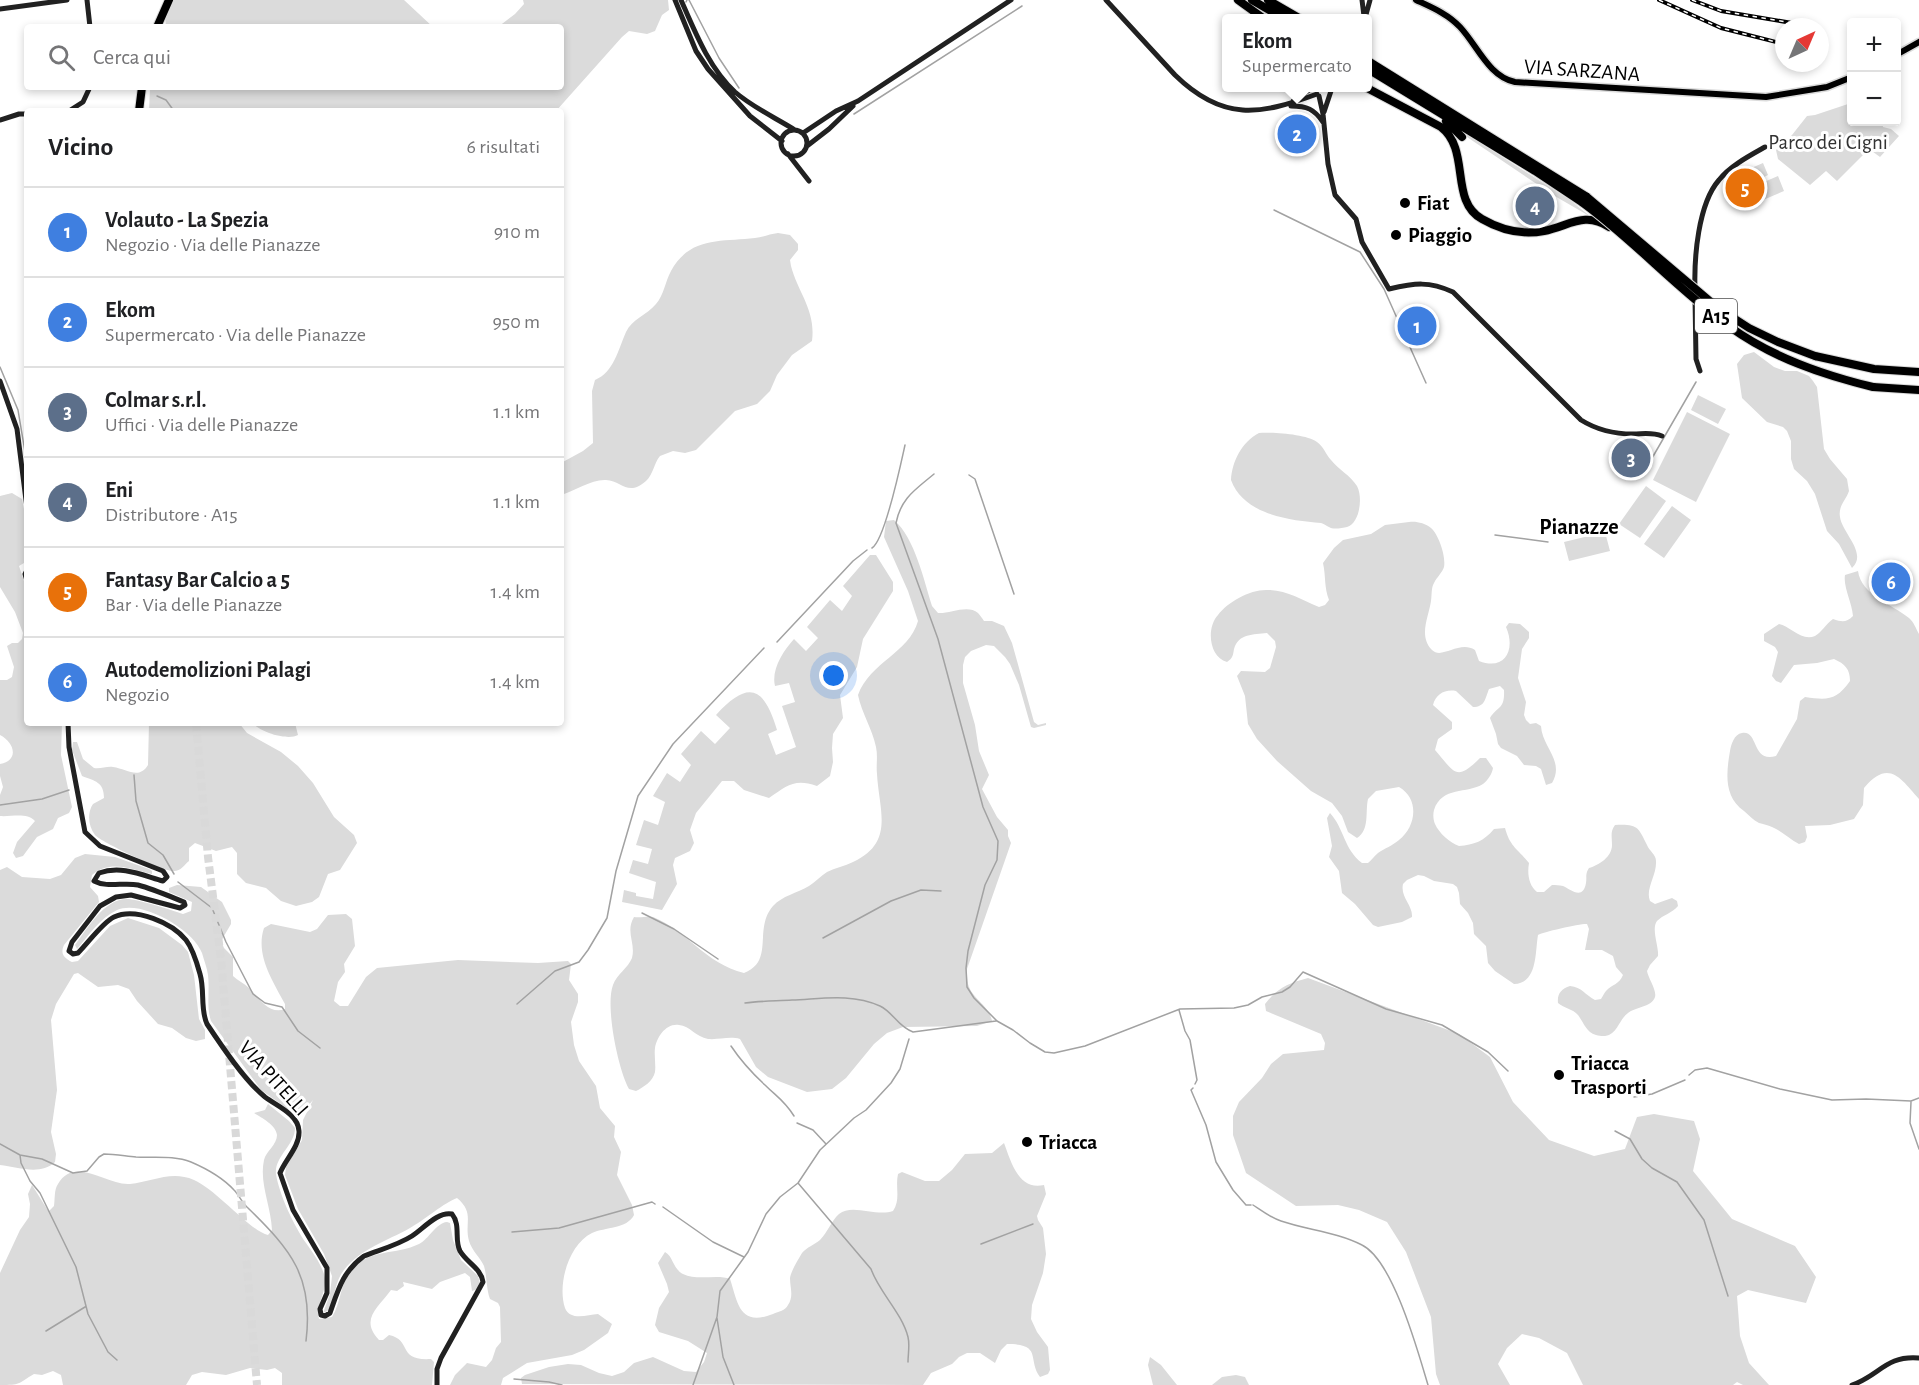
<!DOCTYPE html>
<html lang="it">
<meta charset="utf-8">
<style>
:root{--surface:#fff;--page:#f2f2f2;--text:#202124;--muted:#757577;--line:#e0e0e0;--accent:#2563eb}
body{margin:0;font-family:"Alegreya Sans",sans-serif;background:var(--page);color:var(--text)}
.controls{position:absolute;right:18px;top:18px;display:grid;overflow:hidden;border-radius:6px;box-shadow:0 3px 9px #0003}
.controls button{width:54px;height:54px;display:grid;place-items:center;padding:0;border:0;border-bottom:2px solid var(--line);background:var(--surface);color:var(--text);font:30px sans-serif}
.compass{position:absolute;left:1775px;top:18px;width:54px;height:54px;border-radius:50%;background:var(--surface);box-shadow:0 3px 9px #0003;rotate:44deg}
.you{position:absolute;left:834px;top:676px;width:21px;height:21px;margin:-15px;border:4px solid #fff;border-radius:50%;background:#1a73e8;box-shadow:0 0 0 9px #1a73e833}
.badge{display:grid;place-items:center;width:39px;height:39px;border-radius:50%;background:var(--accent);color:#fff;font-size:20px;font-weight:700}
.pin{position:absolute;translate:-50% -50%;border:3px solid #fff;box-shadow:0 2px 6px #0006}
.popup{position:absolute;left:1222px;top:14px;width:150px;height:78px;box-sizing:border-box;display:grid;place-content:center;border-radius:6px;background:var(--surface);filter:drop-shadow(0 2px 4px #0005);font-size:20px;white-space:nowrap;color:var(--muted)}
.popup b{font-size:22px;color:var(--text)}
.popup::after{content:'';position:absolute;left:50%;top:100%;margin-left:-12px;border:12px solid transparent;border-top-color:var(--surface)}
.list{margin:0;padding:0;list-style:none}
h2{display:flex;justify-content:space-between;align-items:center;height:78px;margin:0;padding:0 24px;font-size:26px}
h2 small{font-size:20px;font-weight:400;color:var(--muted)}
.list li{display:grid;grid-template-columns:39px 1fr auto;gap:18px;align-items:center;box-sizing:border-box;height:90px;padding:0 24px;border-top:2px solid var(--line)}
.list b{display:block;font-size:22px;white-space:nowrap}
.list p{margin:0;font-size:20px;white-space:nowrap;color:var(--muted)}
.list em{font-size:20px;font-style:normal;color:var(--muted)}
.icon{flex:none;width:33px;height:33px;fill:none;stroke:currentColor;stroke-width:2;stroke-linecap:round;stroke-linejoin:round}
.map{position:relative;flex:none;width:1919px;height:1385px;overflow:hidden}
.search{position:absolute;background:var(--surface);box-shadow:0 3px 9px #0003;left:24px;top:24px;width:540px;height:66px;display:flex;align-items:center;gap:15px;box-sizing:border-box;padding:0 21px;border-radius:6px;color:var(--muted);font-size:22px}
.panel{position:absolute;background:var(--surface);box-shadow:0 3px 9px #0003;left:24px;top:108px;width:540px;height:618px;border-radius:6px}
.map>svg:first-child{display:block}
</style>
<div class="map">
<svg width="1919" height="1385" viewBox="0 0 1919 1385">
<rect width="100%" height="100%" fill="#fff"/>
<!-- green -->
<path fill="#dbdbdb" d="M172 0H404L433 27H166L165 17Z
M523 0H668L669 10 662 15 655 31 647 34 629 31 622 37 556 111H149L150 89 157 87H561V27H498L515 14 524 4Z
M1851 103 1852 122H1882L1883 127 1891 129 1899 136 1880 157 1869 149 1837 181 1826 171 1810 185 1778 159 1776 150 1792 135 1807 116 1815 115Z
M1463 132 1570 200 1591 217 1553 195 1461 133Z
M1763 163 1768 175 1748 185 1742 172Z
M1778 176 1784 191 1756 203 1750 188Z
M778 233 790 235 798 244V250L790 260 791 266C798 293 816 310 812 341L792 355 777 375 770 391 757 404 735 411 696 450 685 453 673 451 660 456C654 463 653 475 646 481 628 497 622 481 606 480 592 479 575 491 561 495V463L583 451 593 443 592 391 595 380C614 372 618 350 626 332 632 319 647 315 656 304 664 295 665 282 671 271 690 236 722 242 755 238 763 237 770 234 778 233Z
M1754 352 1774 367 1785 371H1797L1809 376 1813 381 1817 387 1824 449 1830 459 1847 479 1849 491C1846 500 1838 506 1840 517 1842 533 1868 553 1852 568L1839 544 1827 531 1815 494 1807 481 1794 469 1791 459V441L1787 431 1783 427 1767 422 1742 398 1737 364 1744 355Z
M1698 395 1726 409 1718 424 1691 410Z
M1687 412 1730 434 1696 502 1653 480Z
M1259 433C1272 432 1306 434 1317 442 1324 447 1326 455 1331 460 1339 470 1350 475 1357 486 1363 497 1360 523 1347 527 1342 528 1333 530 1329 527 1326 526 1325 524 1321 523 1289 520 1244 515 1231 480 1232 461 1242 442 1259 433Z
M1646 486 1666 501 1640 538 1619 524Z
M12 493 22 499 27 524V564L24 563 19 566 27 590V723H62L61 755 72 807 69 813 58 818 53 829 37 837 23 856 16 858 13 853 17 842 35 821C27 812 11 817 0 816V795L3 787 0 776V764C20 760 14 742 0 735V680H7L12 677 14 667 7 646 12 643H18L22 639 23 633 15 612 0 587V496Z
M1672 506 1691 520 1664 558 1644 544Z
M894 520C915 538 924 581 932 606L938 613C949 614 968 604 978 613 980 615 982 618 984 621H992L1004 626 1012 643 1034 722 1038 725 1046 723V725L1034 728 1031 727 1019 685 1010 664 1005 657 994 646 986 645 971 651 965 657 963 665V683L975 725 979 751 989 775 982 789 997 817 1008 830V836L1011 843 967 969C967 974 967 979 968 984 972 999 989 1005 992 1021L977 1026 903 1027 887 1033 874 1044 846 1078 832 1089 807 1092 768 1077 756 1067 740 1039C729 1036 719 1040 708 1039 696 1037 690 1026 679 1025 666 1023 657 1037 655 1048 654 1056 656 1064 655 1072 653 1081 644 1087 636 1091L629 1089C618 1069 605 1006 613 985 617 974 628 968 632 958 636 943 625 932 634 917 640 918 648 916 653 917 686 930 706 964 744 973 775 961 753 929 773 906 782 896 797 893 809 886 815 882 821 876 827 872 835 868 845 866 853 862 895 842 879 811 877 774 876 765 878 756 876 747 872 728 862 714 858 695 870 662 909 653 918 621L908 591 884 537 886 521Z
M1409 522C1416 521 1425 523 1431 528 1439 535 1446 557 1444 567 1442 573 1437 577 1434 583 1431 588 1432 595 1431 601 1429 616 1418 636 1432 650 1442 660 1459 640 1475 650L1479 661C1505 671 1516 650 1506 627L1509 623 1520 624 1529 632V638L1522 649 1518 678 1526 702 1524 715 1526 720 1530 724 1536 723 1541 726C1542 747 1565 761 1552 783L1546 785 1541 769 1536 766 1524 765 1517 756 1501 748 1498 744 1496 734 1490 718C1497 706 1505 710 1504 690L1500 686 1489 689C1485 699 1485 707 1473 707L1456 691C1445 689 1436 694 1433 705L1452 722V729L1438 739 1435 750C1455 773 1456 782 1480 758H1486L1493 768C1492 774 1488 780 1483 784 1467 794 1442 786 1434 810 1433 814 1433 819 1435 824 1439 833 1450 843 1459 846 1474 845 1484 841 1494 829L1505 828C1510 847 1518 849 1529 863 1527 874 1529 886 1537 892H1544L1552 885C1556 885 1559 885 1563 886 1570 889 1583 901 1586 883 1587 877 1585 874 1589 868 1599 865 1612 857 1612 845 1612 836 1610 832 1615 825 1638 824 1638 827 1647 845 1649 851 1656 854 1656 861 1657 875 1645 889 1650 901L1655 904 1672 898 1677 901 1678 906C1672 913 1663 915 1657 921 1651 929 1659 947 1658 956L1650 965 1647 971C1648 978 1657 990 1655 997 1652 1007 1635 1007 1628 1013 1617 1021 1617 1041 1596 1035 1586 1032 1584 1023 1578 1015 1573 1009 1564 1008 1558 1003 1557 994 1561 989 1570 986 1582 987 1585 995 1595 1000L1601 999C1603 996 1604 993 1606 991 1612 984 1619 985 1623 975L1616 967 1613 956 1602 950H1585L1589 929 1587 924C1583 923 1542 932 1538 935 1535 952 1538 983 1514 984L1495 971 1488 963 1486 946 1474 934 1473 923 1468 913 1460 904 1459 893 1457 887 1453 884 1434 881 1424 876 1418 875 1407 880 1403 884C1400 897 1413 905 1412 917L1402 922 1378 927 1373 925 1355 904 1342 893 1339 871 1329 857 1332 846 1327 818 1330 813C1344 828 1344 850 1362 863H1368C1372 860 1374 856 1378 853 1385 848 1392 846 1399 840 1416 827 1420 799 1399 787L1376 791 1368 799C1365 812 1370 830 1357 838L1348 832 1342 816 1332 803 1311 791 1277 761 1257 739 1248 724 1245 696 1237 676 1241 671 1265 672 1270 668 1276 647 1275 641 1267 633C1253 635 1239 633 1234 649 1233 655 1233 658 1227 662 1209 657 1206 628 1218 615 1228 602 1249 590 1266 590 1285 589 1302 600 1319 607L1325 605 1329 600C1324 587 1326 577 1323 563L1334 548 1343 540 1371 534 1385 525Z
M1605 532 1610 551 1569 561 1564 542Z
M870 555H876L893 582V591L863 639 857 667 840 695 843 718 833 734 832 748 833 762 830 776 817 786C794 778 787 786 769 798L744 790 734 781H722L696 813 690 830 694 843 690 851 675 858 673 865 677 884 662 910 622 902 624 890 636 893V896L653 899 656 882 629 873 633 860 648 864 652 849 636 845 644 820 658 825 665 802 653 796 667 773 680 782 691 765 681 754 701 731 715 744 730 728 716 715C748 680 764 686 777 730L768 734 776 755 796 747 782 706 795 702 789 683 775 686C771 670 783 651 794 639L806 651 818 638 807 627 830 600 842 611 852 596 843 586Z
M1858 571C1861 595 1892 604 1909 618 1914 622 1916 629 1919 634V799C1901 779 1889 758 1864 788L1863 805 1854 819 1830 825 1805 826 1807 837 1805 842 1799 844C1789 839 1782 831 1772 827 1768 825 1763 824 1759 823 1753 820 1749 815 1744 811 1724 797 1726 774 1730 751 1731 745 1734 734 1742 733 1759 730 1751 763 1776 756L1797 719 1800 701 1805 697C1827 700 1836 701 1850 681 1850 669 1845 664 1834 659L1817 663 1794 665 1781 683 1776 681 1772 676 1778 652 1775 647 1764 641V634L1779 624C1790 626 1802 642 1815 636 1821 633 1826 624 1833 619 1842 622 1846 623 1853 616 1852 602 1843 587 1845 575Z
M149 723H239L247 733 281 752 298 766 313 783 334 817 354 835 357 843 340 870 328 874 319 897 312 902 296 906 281 901 266 888 246 883 237 874V853L232 847 216 851 195 843 189 848V861C184 865 181 871 174 871 166 873 101 842 95 835 88 826 87 813 93 804L104 798C104 782 95 781 82 776L72 750 73 742H77L83 759 94 768C101 769 107 766 113 767 127 769 139 780 148 765Z
M253 723H295L298 735C288 741 259 732 253 723Z
M85 854 115 857 149 869 152 871V874C132 870 111 859 92 875L90 887 98 896 99 902 64 945C60 954 64 958 72 962L78 961 110 926 128 918 159 928 182 945 188 952 194 975 199 1019 205 1030V1039L196 1041 186 1038 172 1028 158 1024 137 1001 129 989 118 985 98 987 78 973 74 974 56 1004 51 1020 57 1090 51 1132 56 1154 55 1162C40 1176 18 1167 0 1165V870L7 867 22 877 50 879 61 875 75 858Z
M177 885 201 887 222 902 231 920V924L221 941 224 948 233 957V976C238 981 244 983 249 988 259 997 268 1015 285 1009V1004C273 981 255 955 264 928L271 924 310 932 317 929 328 915 346 914 352 919 355 946 344 964 345 972 338 982 334 1001 340 1006H348L366 977 377 968 458 960 538 963 568 961 571 964 569 980 578 994V1002L571 1022 574 1045 579 1061 596 1086 600 1108 615 1126 614 1137 621 1152 617 1175 632 1205 634 1215C627 1229 605 1227 592 1233 569 1244 557 1284 565 1308 570 1321 587 1315 598 1314L612 1324 608 1333 584 1350 572 1355 527 1363 503 1378 501 1385H450L455 1375 467 1363 486 1367 492 1360 496 1348 501 1342 500 1307 498 1303 490 1299C486 1288 487 1276 484 1266 480 1257 472 1251 469 1241 464 1223 475 1213 457 1198 445 1202 423 1221 410 1228 387 1241 360 1249 344 1270 335 1281 335 1297 329 1310L323 1313 330 1294 332 1276 324 1254 298 1209 285 1175 286 1167 302 1140 303 1120 313 1100 299 1117 261 1090 211 1021C206 1006 210 991 208 975 207 968 204 960 202 953 193 929 141 899 117 910 100 918 89 935 77 949L75 945C87 929 104 899 127 899 137 899 172 910 183 914L191 911 192 902 169 892V888Z
M1308 978 1459 1034 1490 1057 1513 1102 1549 1140 1594 1156 1625 1149 1637 1117 1654 1114 1694 1121 1700 1139 1693 1171 1732 1219 1795 1246 1816 1277 1806 1303 1748 1290 1737 1296 1740 1336 1749 1363 1769 1385H1743L1737 1382 1733 1385H1583L1567 1353 1539 1338 1522 1334 1507 1348 1498 1364 1510 1385H1440L1436 1374 1431 1317 1406 1252 1387 1222 1359 1210 1338 1205 1296 1206 1246 1173 1233 1135V1116L1239 1102 1262 1078 1271 1064 1283 1054 1324 1050 1325 1043 1321 1034 1266 1011 1265 1004C1277 988 1289 983 1308 978Z
M268 1104 289 1121 295 1128C295 1145 274 1157 276 1174 279 1194 294 1226 306 1243 313 1253 320 1262 324 1274 329 1290 315 1304 319 1319L332 1317C341 1303 340 1284 351 1270 367 1249 397 1255 419 1244 429 1239 436 1223 447 1222L450 1223 453 1240 461 1260 478 1276 480 1283 478 1289 472 1291 470 1277 465 1273 440 1282 432 1289 403 1282 404 1286 397 1291 391 1290C379 1307 359 1319 379 1340H383L389 1335C413 1340 396 1361 431 1359L434 1362 432 1385H282V1373L275 1368 267 1370 250 1368 226 1375 202 1372 192 1375 186 1385H63L61 1375 53 1371 42 1375 34 1374C17 1384 21 1385 0 1385V1273L20 1230 29 1217 30 1204 28 1194 32 1185 47 1209 49 1211 54 1206C55 1200 54 1189 58 1184 75 1155 107 1186 130 1184 152 1182 171 1170 194 1180 217 1190 250 1231 268 1235L272 1230C271 1206 259 1183 264 1160 266 1151 277 1145 277 1135 276 1125 262 1118 254 1113L265 1110Z
M1004 1143C1011 1162 1019 1191 1044 1185L1046 1194 1037 1216 1038 1220 1043 1228 1046 1254 1043 1273 1032 1305 1031 1319 1037 1332 1048 1347 1050 1370 1048 1374 1040 1377C1027 1359 1043 1344 1007 1344L1001 1350 995 1363 980 1353H967L959 1357 952 1364 931 1373 923 1385 522 1384 521 1378 525 1375 549 1367 568 1364 581 1365 599 1373 612 1376 624 1372 634 1363 653 1357 684 1371 696 1372 704 1362 707 1353 688 1341 659 1332 655 1325 659 1308 669 1292 667 1284 658 1263 665 1252C673 1256 673 1269 683 1274 697 1281 718 1274 730 1279 738 1303 739 1327 773 1314 779 1311 785 1311 788 1305 794 1296 790 1288 790 1278 791 1271 798 1260 802 1253 807 1247 814 1245 820 1240 828 1232 831 1221 839 1214 852 1203 876 1217 893 1211 901 1199 895 1187 898 1174L902 1172 925 1181H939L952 1170 965 1154 992 1153Z
M1150 1357 1161 1365 1177 1385H1153L1148 1365Z
M1236 1375 1245 1377 1249 1385H1212L1222 1377Z"/>
<g fill="none" stroke-linecap="round" stroke-linejoin="round">
<!-- stream -->
<path stroke="#a2a2a2" stroke-width="1.5" d="M689 0 719 58 739 88
M686 2 687 0
M157 96 166 100 174 111
M854 114 1022 6
M1274 210 1360 252 1384 289 1426 383
M0 367 18 410 27 464
M1644 472 1696 382
M934 474C915 490 901 498 896 523L938 639 983 807 998 841 997 860 985 885 968 951 966 968 967 987 974 998 997 1021 1013 1030 1030 1043 1045 1052 1054 1053 1085 1046 1180 1009 1234 1008 1248 1005 1262 997 1282 992 1290 987 1303 972 1386 1009 1442 1025 1488 1052 1508 1071
M969 475 975 479 977 485 1014 594
M1495 535 1548 542
M872 548C885 540 901 463 905 445
M777 642 853 561 867 550
M134 775 136 801 148 843 163 855 174 874
M0 805 42 799 69 790
M178 882 212 908 226 942 253 994 265 1003 282 1007 298 1031 320 1048
M642 913 674 929 718 959
M823 938 891 901 921 890 941 891
M745 1003C760 1001 776 1001 792 1000 821 999 851 993 880 1006 893 1012 898 1027 913 1032L996 1021
M517 1004 555 971 579 962 588 950 607 918 616 871 638 796 673 744 764 648
M1179 1010 1185 1031 1190 1040 1197 1080 1195 1084
M731 1046C741 1061 752 1073 765 1085 777 1097 784 1100 794 1116
M1689 1075 1695 1070 1707 1068 1780 1089 1832 1100 1866 1099 1911 1101 1919 1098
M1193 1088 1191 1090 1206 1125 1216 1162 1233 1190 1246 1205H1251
M1634 1097 1652 1094 1685 1080
M1911 1102 1910 1123 1919 1149
M797 1123 813 1130 826 1144
M1615 1131 1630 1139 1642 1159 1652 1168 1677 1182 1704 1220 1728 1296
M0 1144 20 1155 42 1159 73 1173 87 1171 99 1157 104 1154C115 1154 125 1156 136 1157 154 1158 174 1155 191 1162 205 1168 223 1178 234 1190 239 1195 242 1203 248 1208 291 1250 314 1277 306 1341
M20 1155 21 1163 30 1181 40 1193 76 1267 88 1314 108 1352 117 1360
M798 1183 871 1269C879 1292 902 1313 908 1337 910 1345 908 1354 908 1362
M1253 1205C1262 1211 1271 1218 1281 1221 1307 1230 1337 1232 1362 1245 1393 1260 1418 1352 1428 1385
M663 1207 713 1242 744 1257
M512 1232 559 1228 652 1202 655 1204
M981 1244 1033 1224
M717 1318 723 1357 734 1385
M46 1331 85 1307
M514 1379 549 1382 562 1385
M693 1385 717 1317 720 1291 748 1252 766 1214 780 1197 798 1183 820 1150 854 1118 866 1110 891 1083 900 1069 909 1039"/>
<!-- highway-tunnel -->
<path stroke="#d9d9d9" stroke-width="8" stroke-dasharray="8 4" stroke-linecap="butt" d="M196 723 208 857 221 959 257 1385"/>
<defs>
<path id="primary" d="M1416 0C1431 7 1448 14 1460 27 1477 45 1489 77 1515 82L1766 97 1827 87 1852 77
M1896 55 1919 42"/>
<path id="highway" d="M1238 0 1263 18
M1252 0 1283 18
M1268 0 1299 18
M157 27 169 0
M1368 61 1587 197
M1368 69 1535 171 1583 203
M1367 88 1441 127C1471 150 1449 201 1482 219 1501 230 1523 235 1544 231 1569 226 1585 211 1609 227
M139 111 142 87
M1446 121 1462 137
M1815 356 1874 369 1919 372
M1873 387 1919 390"/>
</defs>
<!-- primary casing -->
<use href="#primary" stroke="#dbdbdb" stroke-width="9"/>
<!-- highway casing -->
<use href="#highway" stroke="#dbdbdb" stroke-width="10"/>
<!-- secondary -->
<path stroke="#212121" stroke-width="5" d="M87 0 90 27
M675 0 696 51 708 69 750 116 782 141
M681 0C695 32 709 68 735 92 752 107 776 118 795 130
M1106 0 1175 75C1223 122 1260 115 1317 94
M1362 0 1364 16
M0 9 67 0
M1365 18 1370 0
M1319 96 1323 114 1328 164 1335 195 1356 219 1362 242 1389 289C1415 283 1429 281 1453 292L1581 420C1597 430 1615 434 1633 434 1643 434 1652 432 1662 436
M1293 101 1312 88
M1291 106C1307 106 1314 109 1323 122
M69 111 83 102 90 87
M1324 112 1332 88
M0 120 19 114H27
M781 143a13 13 0 1 1 26 0a13 13 0 1 1-26 0Z
M803 133 836 111 858 101 1011 0
M807 146 829 129 853 106
M788 154 809 181
M1695 289C1694 258 1698 204 1719 180 1730 166 1749 156 1765 147
M1695 298 1696 359 1700 371
M0 381 17 429 27 508
M27 570 25 574 27 581
M68 723 69 747 85 832 100 846 163 871 167 877 163 881C142 875 121 865 99 873L94 881C107 888 124 882 138 885 153 889 169 896 184 902L185 905 180 908 131 895 116 897 100 906 72 942 69 951 73 954 78 953C88 943 103 922 114 917 136 907 172 923 186 940 193 949 197 963 200 974 205 991 200 1009 207 1024 221 1045 245 1081 265 1097 277 1106 298 1114 299 1131 300 1146 285 1160 280 1173L293 1210 327 1268V1293L320 1309 321 1315 325 1316 330 1313C338 1290 343 1271 364 1256 379 1250 398 1245 412 1236 423 1229 438 1211 452 1214 461 1225 454 1240 460 1251 467 1263 481 1268 483 1282L441 1358 437 1369V1385
M1852 1385C1879 1376 1886 1355 1919 1358"/>
<!-- primary -->
<use href="#primary" stroke="#000" stroke-width="6"/>
<!-- highway -->
<use href="#highway" stroke="#000" stroke-width="8"/>
<defs>
<path id="rail" d="M1659 0 1721 28 1784 44
M1692 0 1721 11 1798 24"/>
</defs>
<!-- rail casing -->
<use href="#rail" stroke="#000" stroke-width="4"/>
<!-- rail -->
<use href="#rail" stroke="#fff" stroke-width="1.5" stroke-dasharray="4.5" stroke-linecap="butt"/>
<defs>
<path id="highway-bridge" d="M1587 197 1718 308 1749 328 1778 342 1815 356
M1583 203C1635 241 1678 290 1730 327 1773 358 1823 375 1873 387"/>
</defs>
<!-- highway-bridge casing -->
<use href="#highway-bridge" stroke="#dbdbdb" stroke-width="10" stroke-linecap="butt"/>
<!-- highway-bridge -->
<use href="#highway-bridge" stroke="#000" stroke-width="8"/>
</g>
<!-- markers -->
<g fill="#000" stroke="#fff" stroke-width="2">
<circle cx="1405" cy="203" r="6"/>
<circle cx="1396" cy="235" r="6"/>
<circle cx="1559" cy="1075" r="6"/>
<circle cx="1027" cy="1142" r="6"/>
</g>
<g text-anchor="middle" stroke-width="6" stroke-linejoin="round" paint-order="stroke">
<!-- shield labels -->
<rect fill="#fff" stroke="#4c4c4c" stroke-width="1.5" x="1695" y="299" width="42" height="34" rx="4.5"/>
<g font-size="20" font-weight="bold" fill="#000">
<text x="1716" y="323">A15</text>
</g>
<!-- street labels -->
<g font-size="21" fill="#000" stroke="#fff">
<text transform="translate(1582 70) rotate(4)" y="7">VIA SARZANA</text>
<text transform="translate(274 1078) rotate(48)" y="7">VIA PITELLI</text>
</g>
<!-- park labels -->
<g font-size="21" fill="#323232" stroke="#fff">
<text x="1828" y="149">Parco dei Cigni</text>
</g>
<!-- poi labels -->
<g font-size="21" font-weight="bold" fill="#000" stroke="#fff" text-anchor="start">
<text x="1417" y="210">Fiat</text>
<text x="1408" y="242">Piaggio</text>
<text x="1571" y="1070">Triacca<tspan x="1571" dy="24">Trasporti</tspan></text>
<text x="1039" y="1149">Triacca</text>
</g>
<!-- neighbourhood labels -->
<g font-size="22" font-weight="bold" fill="#000" stroke="#fff">
<text x="1579" y="534">Pianazze</text>
</g>
</g>
</svg>
<div class="controls">
<button>+</button>
<button>−</button>
</div>
<svg class="compass" viewBox="-18 -18 36 36"><path d="M0-13l5 13h-10z" fill="#e53935"/><path d="M0 13l5-13h-10z" fill="#757577"/></svg>
<div class="you"></div>
<div class="pin badge" style="left:1417px;top:326px;background:#3f7fe0">1</div>
<div class="pin badge" style="left:1297px;top:134px;background:#3f7fe0">2</div>
<div class="popup"><b>Ekom</b>Supermercato</div>
<div class="pin badge" style="left:1631px;top:458px;background:#5c6f8a">3</div>
<div class="pin badge" style="left:1535px;top:206px;background:#5c6f8a">4</div>
<div class="pin badge" style="left:1745px;top:188px;background:#e8710a">5</div>
<div class="pin badge" style="left:1891px;top:582px;background:#3f7fe0">6</div>
<div class="search"><svg class="icon" aria-label="search" viewBox="0 0 24 24"><circle cx="10" cy="10" r="6"/><path d="M15 15l6 6"/></svg>Cerca qui</div>
<section class="panel">
<h2>Vicino<small>6 risultati</small></h2>
<ul class="list">
<li><span class="badge" style="background:#3f7fe0">1</span><div><b>Volauto - La Spezia</b><p>Negozio · Via delle Pianazze</p></div><em>910 m</em></li>
<li><span class="badge" style="background:#3f7fe0">2</span><div><b>Ekom</b><p>Supermercato · Via delle Pianazze</p></div><em>950 m</em></li>
<li><span class="badge" style="background:#5c6f8a">3</span><div><b>Colmar s.r.l.</b><p>Uffici · Via delle Pianazze</p></div><em>1.1 km</em></li>
<li><span class="badge" style="background:#5c6f8a">4</span><div><b>Eni</b><p>Distributore · A15</p></div><em>1.1 km</em></li>
<li><span class="badge" style="background:#e8710a">5</span><div><b>Fantasy Bar Calcio a 5</b><p>Bar · Via delle Pianazze</p></div><em>1.4 km</em></li>
<li><span class="badge" style="background:#3f7fe0">6</span><div><b>Autodemolizioni Palagi</b><p>Negozio</p></div><em>1.4 km</em></li>
</ul>
</section>
</div>
